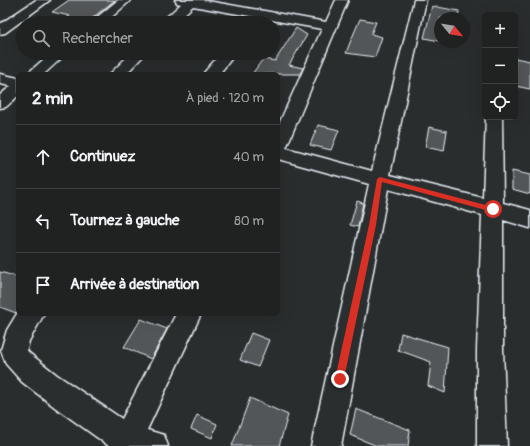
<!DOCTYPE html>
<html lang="fr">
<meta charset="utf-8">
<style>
:root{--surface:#202222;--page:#2d2f2f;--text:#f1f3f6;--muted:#a2a4a5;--line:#3d3f40}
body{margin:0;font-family:Pangolin,sans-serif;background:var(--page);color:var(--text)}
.controls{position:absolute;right:12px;top:12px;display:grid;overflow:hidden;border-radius:6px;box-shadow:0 4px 16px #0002}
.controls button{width:36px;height:36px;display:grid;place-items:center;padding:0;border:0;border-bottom:1px solid var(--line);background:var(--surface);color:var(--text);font:20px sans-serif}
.compass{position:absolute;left:434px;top:12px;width:36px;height:36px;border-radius:50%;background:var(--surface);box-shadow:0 4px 16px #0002;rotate:120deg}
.stop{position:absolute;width:12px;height:12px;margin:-9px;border:3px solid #d93025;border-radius:50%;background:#fff}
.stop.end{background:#d93025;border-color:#fff;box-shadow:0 1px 4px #0008}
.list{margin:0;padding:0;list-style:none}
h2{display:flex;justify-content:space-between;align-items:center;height:52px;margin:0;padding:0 16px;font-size:17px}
h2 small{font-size:13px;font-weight:400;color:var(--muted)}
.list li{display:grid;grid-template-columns:26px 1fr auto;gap:12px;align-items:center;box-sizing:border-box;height:64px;padding:0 16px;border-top:1px solid var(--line)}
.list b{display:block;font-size:15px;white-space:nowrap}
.list em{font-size:13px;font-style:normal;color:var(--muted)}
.icon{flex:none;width:22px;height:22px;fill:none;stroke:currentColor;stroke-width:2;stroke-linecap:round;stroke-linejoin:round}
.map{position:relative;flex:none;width:530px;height:446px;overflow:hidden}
.search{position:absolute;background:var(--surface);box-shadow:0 4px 16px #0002;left:16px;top:16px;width:264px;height:44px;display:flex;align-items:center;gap:10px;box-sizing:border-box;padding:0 14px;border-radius:22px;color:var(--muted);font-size:15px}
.panel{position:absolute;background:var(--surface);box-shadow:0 4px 16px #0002;left:16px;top:72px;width:264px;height:244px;border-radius:6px}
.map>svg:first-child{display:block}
</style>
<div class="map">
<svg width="530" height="446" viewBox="0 0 530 446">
<rect width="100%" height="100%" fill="#2a2d2e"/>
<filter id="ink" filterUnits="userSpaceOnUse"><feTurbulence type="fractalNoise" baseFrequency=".025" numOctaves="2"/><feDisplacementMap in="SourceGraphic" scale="8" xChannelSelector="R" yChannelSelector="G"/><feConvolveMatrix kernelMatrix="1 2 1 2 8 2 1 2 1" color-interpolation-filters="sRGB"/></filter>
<g filter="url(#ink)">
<!-- building -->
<path fill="#535759" stroke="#e8f1f8" d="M69 0H115L86 23H60L70 16 52 12Z
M432 6 459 11 458 18H440V41L424 38Z
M360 19 376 22 371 34 382 37 375 57 346 53 349 45Z
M296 28 307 35 289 65 303 68 300 74H252L263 59 275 61Z
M515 58 530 61V89L515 86Z
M318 125 339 130 331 150 310 145Z
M429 127 447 131 444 151 425 147Z
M512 171 530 175V194L512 189Z
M357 201 363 203 358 227 350 225Z
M0 272 18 277V311L16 313 0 307Z
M141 319 167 329 151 359 124 347Z
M251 333 269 340 258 367 240 360Z
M401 333 448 347 445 393 428 386 431 362 398 350Z
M250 398 288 415 279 446H232Z
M356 409 410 430 408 446H377L350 435Z
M197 415 217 424 212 438 191 429Z"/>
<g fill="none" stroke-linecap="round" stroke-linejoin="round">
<defs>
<path id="street" d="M36 0H50L5 33 0 34V24Z
M118 0H131L105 23H90Z
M175 0H202L326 22 336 0H348L286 148 372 171 414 0H426L390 175 483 198 486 117H502L503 203 530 210V228L503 220V350L507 446H477V350L482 215 388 189 341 446H311L369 184 278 159V126L322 29 193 6 175 23H160L181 4 177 3Z
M51 53H67L44 74H27Z
M131 53H146L126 74H110Z
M221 53H236L219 74H203Z
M0 74 18 78V96L6 107 0 108V95L11 86 0 84Z
M18 312V314H44L29 341 27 350 29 353 57 375 122 419 176 314H201L147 430 164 435 168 446H109L56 408 22 382 6 364 1 350 7 330Z"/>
</defs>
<!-- street casing -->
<use href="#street" stroke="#e8f1f8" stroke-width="3"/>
<!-- street -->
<use href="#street" fill="#2a2d2e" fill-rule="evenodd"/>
</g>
</g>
<!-- route -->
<path fill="#d93025" d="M380 177 493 207 496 209 493 212 382 182 376 225 344 379 342 382 340 384 337 382 335 379 369 225 377 179Z"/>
</svg>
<div class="controls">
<button>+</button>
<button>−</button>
<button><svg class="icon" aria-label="locate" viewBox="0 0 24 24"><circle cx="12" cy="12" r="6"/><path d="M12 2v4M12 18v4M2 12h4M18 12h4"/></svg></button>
</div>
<svg class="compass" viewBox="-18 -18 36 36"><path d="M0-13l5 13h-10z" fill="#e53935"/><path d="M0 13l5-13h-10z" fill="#a2a4a5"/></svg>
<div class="stop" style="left:493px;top:209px"></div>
<div class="stop end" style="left:340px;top:379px"></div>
<div class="search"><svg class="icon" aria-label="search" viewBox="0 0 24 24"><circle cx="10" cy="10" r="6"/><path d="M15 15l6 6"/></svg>Rechercher</div>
<section class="panel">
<h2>2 min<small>À pied · 120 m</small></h2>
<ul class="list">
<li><svg class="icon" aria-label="ahead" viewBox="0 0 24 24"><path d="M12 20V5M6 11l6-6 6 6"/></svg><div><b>Continuez</b></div><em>40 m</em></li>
<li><svg class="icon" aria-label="left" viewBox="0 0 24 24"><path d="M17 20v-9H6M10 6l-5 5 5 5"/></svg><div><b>Tournez à gauche</b></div><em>80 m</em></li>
<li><svg class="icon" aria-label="arrive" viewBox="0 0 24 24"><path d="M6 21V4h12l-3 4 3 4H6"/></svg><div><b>Arrivée à destination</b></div></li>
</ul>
</section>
</div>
